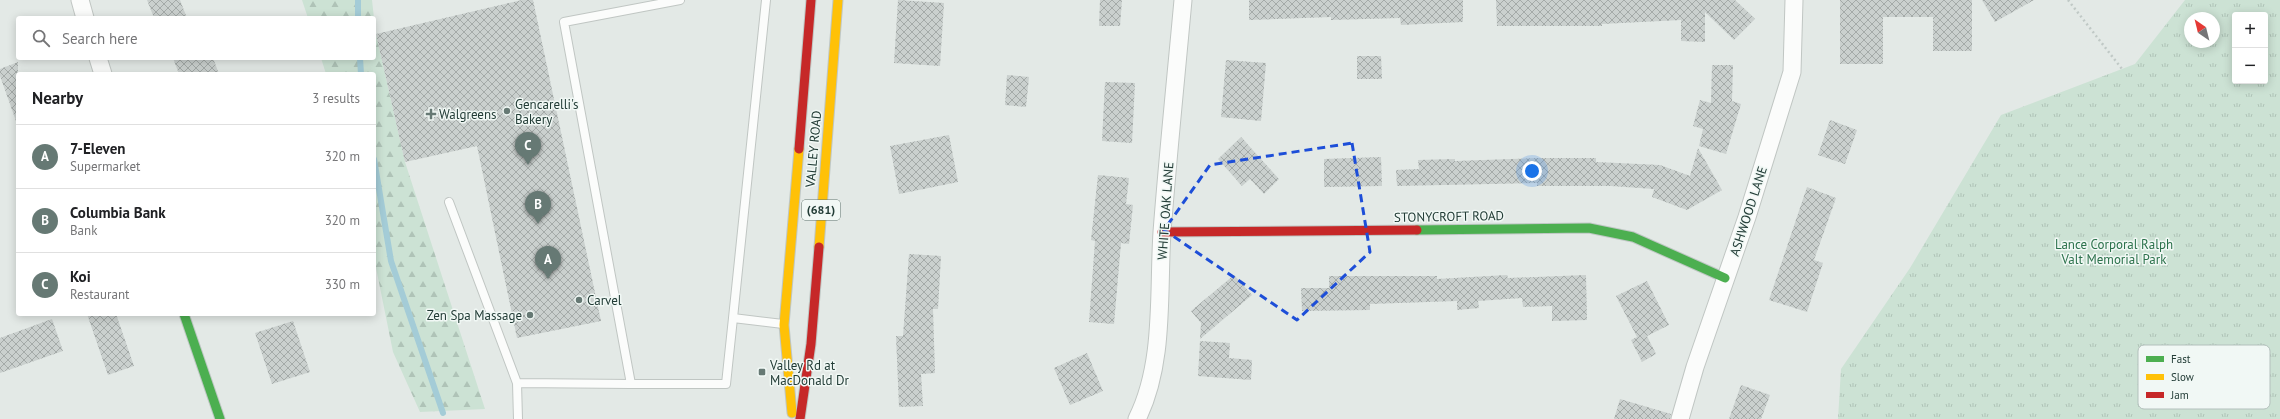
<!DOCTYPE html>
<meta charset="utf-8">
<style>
:root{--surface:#fff;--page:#f6f6f6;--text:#202124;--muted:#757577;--line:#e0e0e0;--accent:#667974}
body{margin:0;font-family:"PT Sans",sans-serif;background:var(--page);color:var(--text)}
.controls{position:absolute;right:12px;top:12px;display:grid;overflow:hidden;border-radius:4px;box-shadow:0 2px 10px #0003}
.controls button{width:36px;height:36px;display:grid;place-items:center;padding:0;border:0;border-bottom:1px solid var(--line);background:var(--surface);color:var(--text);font:20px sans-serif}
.compass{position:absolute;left:2184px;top:12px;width:36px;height:36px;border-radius:50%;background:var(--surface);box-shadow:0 2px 10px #0003;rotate:325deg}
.you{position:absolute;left:1532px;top:171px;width:14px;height:14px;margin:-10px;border:3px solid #fff;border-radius:50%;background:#1a73e8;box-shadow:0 0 0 6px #1a73e833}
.badge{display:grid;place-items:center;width:26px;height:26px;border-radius:50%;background:var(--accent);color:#fff;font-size:13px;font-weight:700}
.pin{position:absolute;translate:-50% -33px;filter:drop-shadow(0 1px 2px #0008)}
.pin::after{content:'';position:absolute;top:21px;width:14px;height:12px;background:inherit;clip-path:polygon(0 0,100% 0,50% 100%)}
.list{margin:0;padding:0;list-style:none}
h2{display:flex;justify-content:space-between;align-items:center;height:52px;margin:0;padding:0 16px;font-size:17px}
h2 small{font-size:13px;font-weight:400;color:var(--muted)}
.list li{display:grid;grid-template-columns:26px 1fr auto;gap:12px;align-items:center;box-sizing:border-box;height:64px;padding:0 16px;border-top:1px solid var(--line)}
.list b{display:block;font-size:15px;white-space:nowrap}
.list p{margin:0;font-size:13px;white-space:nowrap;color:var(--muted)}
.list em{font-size:13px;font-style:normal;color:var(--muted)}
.icon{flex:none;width:22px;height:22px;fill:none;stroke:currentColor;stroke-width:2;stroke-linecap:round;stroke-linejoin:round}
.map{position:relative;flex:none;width:2280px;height:419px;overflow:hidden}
.search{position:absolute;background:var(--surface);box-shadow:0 2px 10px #0003;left:16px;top:16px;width:360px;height:44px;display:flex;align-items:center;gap:10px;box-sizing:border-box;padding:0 14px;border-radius:4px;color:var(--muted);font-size:15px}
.panel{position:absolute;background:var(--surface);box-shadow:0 2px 10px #0003;left:16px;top:72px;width:360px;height:244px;border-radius:4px}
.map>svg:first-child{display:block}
</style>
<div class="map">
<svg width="2280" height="419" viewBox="0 0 2280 419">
<defs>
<pattern id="forest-firs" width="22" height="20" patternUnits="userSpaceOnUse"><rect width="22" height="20" fill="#cce2d4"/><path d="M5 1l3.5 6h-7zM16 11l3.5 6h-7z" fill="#afc3b7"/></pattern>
<pattern id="park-tufts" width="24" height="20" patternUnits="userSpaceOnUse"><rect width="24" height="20" fill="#cce2d4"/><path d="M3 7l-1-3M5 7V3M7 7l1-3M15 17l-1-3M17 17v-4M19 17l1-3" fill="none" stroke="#afc3b7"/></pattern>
<pattern id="building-cross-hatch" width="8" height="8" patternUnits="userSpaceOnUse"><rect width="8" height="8" fill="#cad0ce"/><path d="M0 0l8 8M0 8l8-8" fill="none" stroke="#a4aaa8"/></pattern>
</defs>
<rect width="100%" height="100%" fill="#e3e9e6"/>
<!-- forest -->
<path fill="url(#forest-firs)" d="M302 0H372L374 18H308Z
M374 19 376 34 405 162 485 409 420 412 393 352 374 258V74H326L321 58H374Z"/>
<!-- park -->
<path fill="url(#park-tufts)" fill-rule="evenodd" d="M2185 0H2280V419H1838L1841 369 1910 268 2001 115 2135 64ZM2235 15H2265V81H2235ZM2190 18H2214V42H2190Z"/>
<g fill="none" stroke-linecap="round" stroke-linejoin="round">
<!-- stream -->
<path stroke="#a4ccd7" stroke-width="6" d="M358 0V18
M360 58 361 74
M374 159 391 261 443 413"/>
</g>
<!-- building -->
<path fill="url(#building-cross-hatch)" d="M147 0H180L187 18H154Z
M522 0H533L601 321 517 338 477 146 405 162 376 34Z
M898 0 944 3 940 66 894 63Z
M1100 0H1122L1120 26H1099Z
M1249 0H1463V22L1401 25 1400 18 1331 20V17L1249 20Z
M1496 0H1735L1755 19 1734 40 1705 12V42L1681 41V20L1602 24V26H1497Z
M1840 0H1972V51H1933V17H1883V64H1840Z
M1982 0H2034L1995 22Z
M1357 56H1381L1382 79H1357Z
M173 58H213L219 74H179Z
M1226 60 1266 63 1261 121 1221 117Z
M18 62V120L16 121 0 76V69Z
M1712 65H1733L1732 101 1741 104 1726 154 1699 146 1703 129 1693 126 1700 100 1711 103Z
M1007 75 1029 77 1026 107 1005 105Z
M1105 82 1135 83 1132 143 1102 141Z
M1830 120 1857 130 1845 164 1818 155Z
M949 135 958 182 899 194 890 146Z
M1241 137 1279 179 1264 194 1250 179 1242 186 1218 159Z
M1698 148 1722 190 1687 210 1652 197 1654 189 1611 186H1537V183L1397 186 1396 170 1419 169 1418 160 1455 159V161L1538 158H1596V162L1660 165 1690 176Z
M1381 157 1382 186 1324 187V159Z
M1098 175 1129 178 1126 204 1133 205 1129 244 1121 243 1114 324 1089 322 1095 241 1091 240Z
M1807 187 1836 198 1814 260 1823 263 1807 312 1769 300Z
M909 254 941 256 938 309H933L935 373 921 374 923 406 899 407 896 336H903Z
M1234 275 1252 295 1200 339 1201 323 1191 311Z
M1507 275 1508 278 1586 275 1587 320 1552 321V306L1523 307 1522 298 1478 301 1479 308 1457 310V301L1370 304V310L1302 311 1301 288H1329V276H1437V279Z
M1647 281 1669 325 1647 336 1656 354 1642 362 1631 340 1637 337 1616 296Z
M87 314H116L134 366 108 375Z
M52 319 63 351 0 373V338Z
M293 321 310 372 272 384 255 333Z
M1200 341 1230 343 1229 358 1252 360 1251 380 1198 376Z
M1087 353 1103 391 1070 405 1054 368Z
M1741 385 1770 395 1761 419H1729Z
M1620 399 1671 414 1670 419H1614Z"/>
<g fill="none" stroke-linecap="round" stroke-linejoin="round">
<defs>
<path id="lane" d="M449 202 517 383
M733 318 766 0
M631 384H726L733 318 783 324
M518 419 517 383 631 384 564 22 680 0"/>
<path id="street" d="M80 0 85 18
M98 58 103 74
M1137 419C1165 363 1158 293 1162 232 1168 154 1176 77 1183 0
M1680 419 1695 367 1747 217 1792 72 1794 0"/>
<path id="fast" d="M1417 230 1589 228 1633 237 1725 278
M184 314 220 419"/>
<path id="slow" d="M819 247 838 0
M792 413 784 325 799 149"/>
<path id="jam" d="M799 149 811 0
M1162 232 1417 230
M800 419 811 344 819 247"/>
</defs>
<!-- lane casing -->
<use href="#lane" stroke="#c0c6c3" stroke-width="10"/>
<!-- street casing -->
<use href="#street" stroke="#c0c6c3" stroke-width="19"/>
<!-- fast casing -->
<use href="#fast" stroke="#bfc7c4" stroke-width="11"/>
<!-- slow casing -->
<use href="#slow" stroke="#bfc7c4" stroke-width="11"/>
<!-- jam casing -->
<use href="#jam" stroke="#bfc7c4" stroke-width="11"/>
<!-- path -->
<path stroke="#c0c9c6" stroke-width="2.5" stroke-dasharray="2 3" stroke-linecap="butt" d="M2068 0 2122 69"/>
<!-- lane -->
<use href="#lane" stroke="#fbfcfb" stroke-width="8"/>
<!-- street -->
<use href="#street" stroke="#fbfcfb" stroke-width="17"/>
<!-- fast -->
<use href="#fast" stroke="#4caf50" stroke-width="9"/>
<!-- slow -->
<use href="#slow" stroke="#ffc107" stroke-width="9"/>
<!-- jam -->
<use href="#jam" stroke="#c62828" stroke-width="9"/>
</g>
<!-- marked area -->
<path fill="none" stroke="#1d4ed8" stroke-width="3" stroke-dasharray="8 5" stroke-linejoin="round" d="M1352 143 1370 252 1297 320 1164 230 1210 165Z"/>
<!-- markers -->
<g fill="#667974" stroke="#f1f8f5" stroke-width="1.5">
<circle cx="507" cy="111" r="4"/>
<path d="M429 108h4v4h4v4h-4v4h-4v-4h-4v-4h4z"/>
<circle cx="579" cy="300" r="4"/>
<circle cx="530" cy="315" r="4"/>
<rect x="758" y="368" width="8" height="8" rx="2"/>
</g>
<g text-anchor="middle" stroke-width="3" stroke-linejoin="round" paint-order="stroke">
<!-- shield labels -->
<rect fill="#f1f8f5" stroke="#60746f" stroke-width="1" x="802" y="200" width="38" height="20" rx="3"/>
<g font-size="12" font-weight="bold" fill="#223c36">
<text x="821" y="214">(681)</text>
</g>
<!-- poi labels -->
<g font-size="13" fill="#223c36" stroke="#f1f8f5" text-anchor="start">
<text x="515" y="109">Gencarelli's<tspan x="515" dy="15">Bakery</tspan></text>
<text x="439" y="119">Walgreens</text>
<text x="587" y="305">Carvel</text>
<text x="522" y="320" text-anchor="end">Zen Spa Massage</text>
<text x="770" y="370">Valley Rd at<tspan x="770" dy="15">MacDonald Dr</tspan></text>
</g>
<!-- street labels -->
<g font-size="13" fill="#223c36" stroke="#f1f8f5">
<text transform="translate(813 149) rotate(-85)" y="5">VALLEY ROAD</text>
<text transform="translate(1165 211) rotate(-86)" y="5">WHITE OAK LANE</text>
<text transform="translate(1748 211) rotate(-72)" y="5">ASHWOOD LANE</text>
<text transform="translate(1449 216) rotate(-1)" y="5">STONYCROFT ROAD</text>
</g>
<!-- park labels -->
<g font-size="13" fill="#2c724c" stroke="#f1f8f5">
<text x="2114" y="249">Lance Corporal Ralph<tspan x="2114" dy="15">Valt Memorial Park</tspan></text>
</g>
</g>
<!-- legend -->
<rect x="2138" y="345" width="132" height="64" rx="6" fill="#f1f8f5" stroke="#b3c0bc" stroke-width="1"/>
<rect x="2146" y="356" width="18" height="6" fill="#4caf50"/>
<rect x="2146" y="374" width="18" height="6" fill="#ffc107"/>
<rect x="2146" y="392" width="18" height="6" fill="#c62828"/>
<g font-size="11" fill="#223c36">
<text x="2171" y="363">Fast</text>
<text x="2171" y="381">Slow</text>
<text x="2171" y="399">Jam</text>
</g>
</svg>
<div class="controls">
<button>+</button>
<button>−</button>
</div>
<svg class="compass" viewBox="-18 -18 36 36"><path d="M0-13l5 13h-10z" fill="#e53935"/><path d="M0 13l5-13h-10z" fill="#757577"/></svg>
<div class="you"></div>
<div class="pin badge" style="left:548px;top:279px">A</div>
<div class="pin badge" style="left:538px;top:224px">B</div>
<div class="pin badge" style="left:528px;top:165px">C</div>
<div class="search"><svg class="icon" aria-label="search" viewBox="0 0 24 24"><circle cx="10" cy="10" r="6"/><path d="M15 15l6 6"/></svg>Search here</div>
<section class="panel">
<h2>Nearby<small>3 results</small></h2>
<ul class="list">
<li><span class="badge">A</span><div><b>7-Eleven</b><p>Supermarket</p></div><em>320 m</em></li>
<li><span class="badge">B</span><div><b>Columbia Bank</b><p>Bank</p></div><em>320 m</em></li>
<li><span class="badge">C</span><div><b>Koi</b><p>Restaurant</p></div><em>330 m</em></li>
</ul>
</section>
</div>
